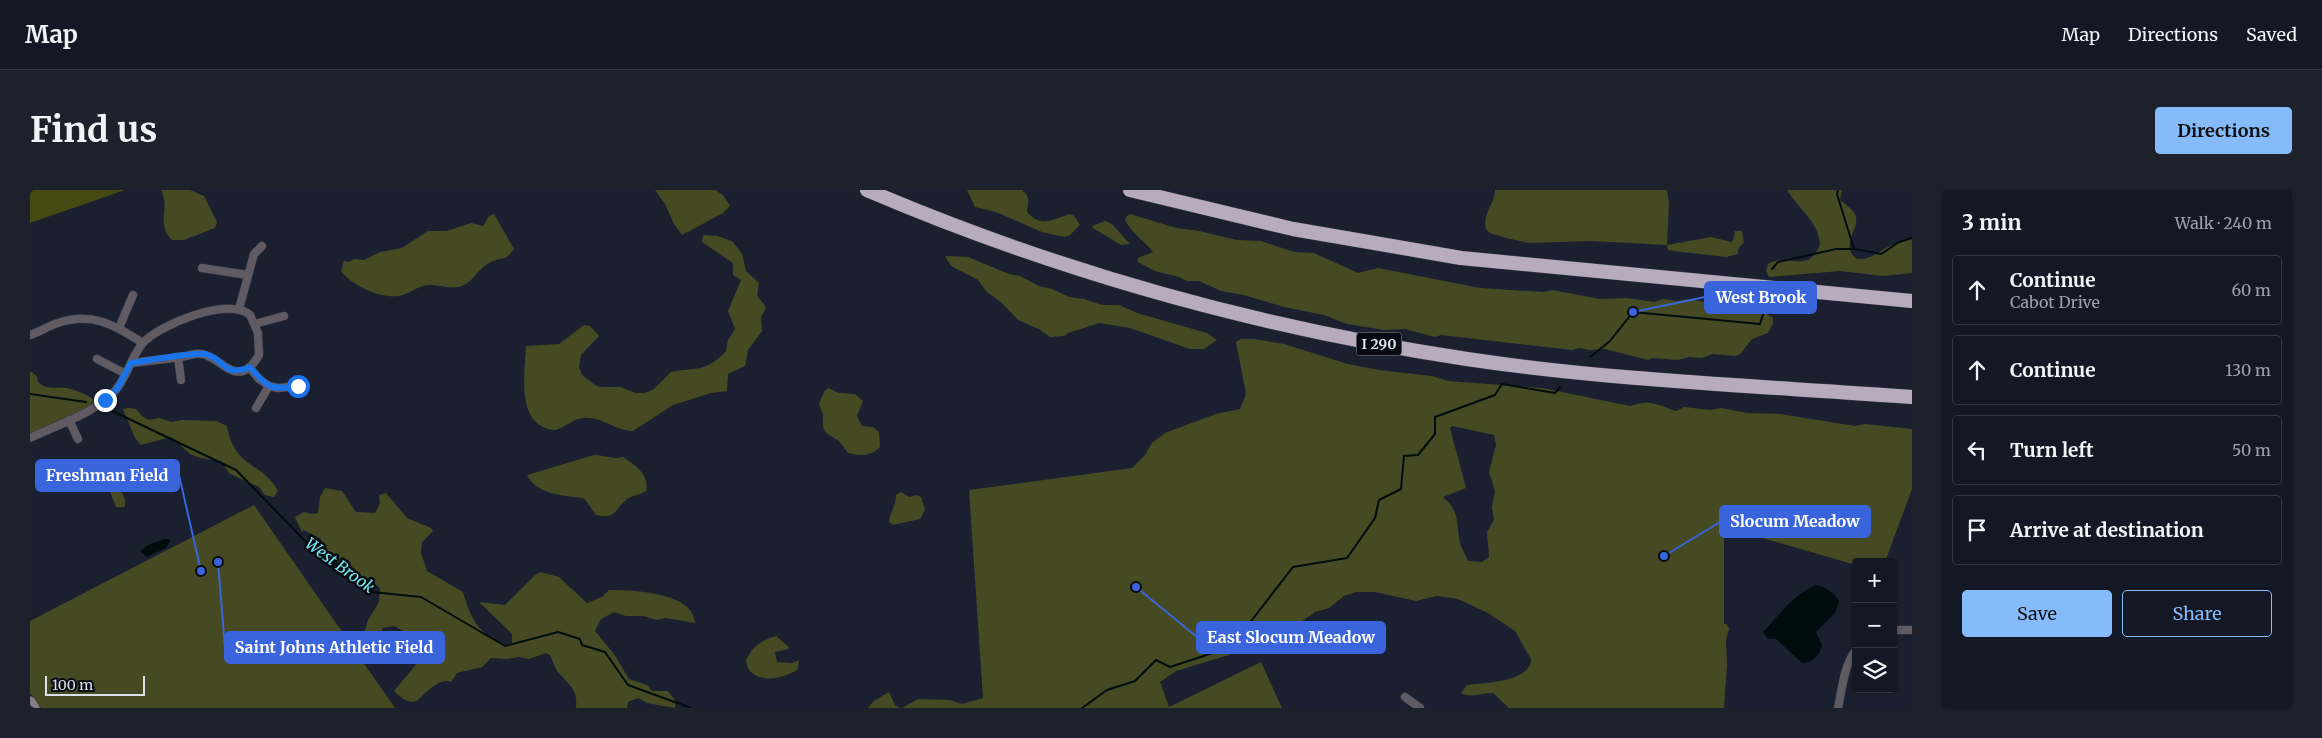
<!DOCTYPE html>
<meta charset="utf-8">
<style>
:root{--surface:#141824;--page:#1d212c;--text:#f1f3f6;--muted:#9da0a6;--line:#333741;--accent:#86bbfb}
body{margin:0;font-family:Merriweather,serif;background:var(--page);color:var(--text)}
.controls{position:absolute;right:15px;bottom:15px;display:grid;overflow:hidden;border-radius:5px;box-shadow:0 1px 4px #0004}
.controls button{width:45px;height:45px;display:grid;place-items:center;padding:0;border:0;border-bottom:1px solid var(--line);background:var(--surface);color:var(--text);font:25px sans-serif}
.scale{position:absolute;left:15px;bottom:12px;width:100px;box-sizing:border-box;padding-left:5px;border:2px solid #dbe0ea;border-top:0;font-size:14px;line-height:18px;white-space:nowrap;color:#dbe0ea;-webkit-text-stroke:4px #080a11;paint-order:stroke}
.stop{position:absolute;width:15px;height:15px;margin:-11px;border:4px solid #1a73e8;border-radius:50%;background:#fff}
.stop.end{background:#1a73e8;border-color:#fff;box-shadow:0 1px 5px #0008}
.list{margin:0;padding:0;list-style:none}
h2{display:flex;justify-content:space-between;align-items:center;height:65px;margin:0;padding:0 20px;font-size:21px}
h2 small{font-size:16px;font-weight:400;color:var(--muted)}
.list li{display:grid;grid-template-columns:32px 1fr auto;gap:15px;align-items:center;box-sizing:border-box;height:70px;margin:0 10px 10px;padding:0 10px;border:1px solid var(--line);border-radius:5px}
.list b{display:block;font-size:19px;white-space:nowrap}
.list p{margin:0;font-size:16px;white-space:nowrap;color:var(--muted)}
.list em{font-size:16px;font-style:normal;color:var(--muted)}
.actions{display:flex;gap:10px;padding:15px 20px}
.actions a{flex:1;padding:11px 0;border:1px solid var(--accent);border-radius:5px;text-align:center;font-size:18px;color:var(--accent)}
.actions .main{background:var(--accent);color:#111}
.icon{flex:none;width:28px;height:28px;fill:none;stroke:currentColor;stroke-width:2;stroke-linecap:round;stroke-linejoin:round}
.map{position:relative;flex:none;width:1882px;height:518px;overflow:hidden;border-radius:5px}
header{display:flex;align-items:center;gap:30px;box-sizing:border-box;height:70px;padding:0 25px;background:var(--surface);border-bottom:1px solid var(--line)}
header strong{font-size:24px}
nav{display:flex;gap:28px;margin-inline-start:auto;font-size:18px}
.intro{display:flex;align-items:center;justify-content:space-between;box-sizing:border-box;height:120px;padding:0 30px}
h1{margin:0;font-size:35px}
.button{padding:12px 22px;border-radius:5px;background:var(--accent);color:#111;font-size:18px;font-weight:700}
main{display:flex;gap:30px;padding:0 30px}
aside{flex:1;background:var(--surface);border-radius:5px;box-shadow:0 1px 4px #0004}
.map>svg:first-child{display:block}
</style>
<header>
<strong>Map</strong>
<nav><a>Map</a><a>Directions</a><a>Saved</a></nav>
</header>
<div class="intro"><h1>Find us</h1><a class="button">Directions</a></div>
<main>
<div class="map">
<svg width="1882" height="518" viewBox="0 0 1882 518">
<rect width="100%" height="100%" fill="#1a2030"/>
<!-- green -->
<path fill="#464a23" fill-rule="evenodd" d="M131 0H160L174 6 187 32 185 38 154 50H142C125 33 141 19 131 0Z
M625 0H685L693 5 700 16 693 23 652 45 644 34 635 14Z
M937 0H992C1001 7 998 12 997 22 1012 39 1024 28 1041 24L1044 26 1050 35 1040 45 1034 47 1012 42 966 22 945 17Z
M1465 0H1637L1639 13 1637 55 1681 47 1701 52 1703 50 1705 41H1712L1714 52 1708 59V64L1696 67 1643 61 1638 60 1637 55 1561 51 1499 53 1476 48 1460 43 1456 39C1452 23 1465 14 1465 0Z
M1757 0H1812L1810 10C1815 14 1822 19 1825 24 1832 38 1808 55 1827 69 1844 69 1845 63 1858 57 1865 53 1874 52 1882 49V83L1853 86 1810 81 1739 87 1736 81 1738 74C1759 61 1776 86 1790 55 1789 31 1768 19 1757 0Z
M464 24 484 59C475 73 470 66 459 73 448 79 444 91 432 96 420 100 410 94 398 95 388 96 382 102 373 105 354 111 322 96 311 81L314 71 319 72 324 69 334 70 350 62 372 58 398 41H417L441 33 453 36 459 26Z
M1100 24 1146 38 1169 41 1207 50 1231 51 1264 62 1284 63 1328 83 1348 78 1450 98 1513 102 1522 100 1570 109 1597 108 1624 112 1633 109 1647 111 1657 109 1699 116 1722 114 1743 128V133L1738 143 1722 149 1710 164 1705 166 1683 164 1672 168 1659 167 1648 170 1623 168 1618 170 1575 159 1559 160 1550 158 1542 160 1411 145 1405 147 1375 139 1354 140 1317 134 1294 125 1254 117 1214 105 1191 101 1169 91H1157L1149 87 1125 81 1108 72V68L1123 62C1114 50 1103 45 1095 30L1097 26Z
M1075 31 1082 34 1100 54 1091 55 1063 38 1062 36Z
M673 45 687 46 702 51 712 64 716 81 729 93C726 111 727 103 736 118L731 127 732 141 718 160 715 176 698 184 697 201 681 203 643 215 603 241C585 241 572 226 553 228 542 229 535 238 525 240 485 237 495 183 496 156L529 154 554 135 560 136 569 146 551 165 549 177 552 185 565 195 571 197H590L606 203H615L624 199 641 182C666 177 676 183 696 161L698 150 705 139 698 121 711 90 703 85V73L672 52Z
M915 66 938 67 979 84 990 86 1009 96 1022 99 1039 107 1054 109 1072 115H1089L1107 123 1177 143 1187 150 1174 159H1160L1100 138 1069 133 1038 143 1034 146 1020 147 1009 139 988 130 972 113 956 101 948 90 921 76Z
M1224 149 1254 154 1318 174 1349 180 1402 186 1418 191 1512 198 1600 216C1621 209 1627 215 1646 221L1654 217 1680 220 1691 218 1717 223 1750 224 1825 236 1835 234 1882 239V299L1855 372H1826V375L1694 337V434H1697L1699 439 1696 450 1697 475 1694 518H1479L1463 503C1452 502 1441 509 1431 503L1437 495C1454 493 1501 492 1501 469L1485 441 1458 423 1428 409 1407 406 1386 411 1345 402H1326L1314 406 1299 418 1285 422 1260 440 1235 447 1204 461 1199 465 1146 481 1130 492 1139 517 1231 472 1252 518H872L888 509 920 510 932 514 953 508 939 300 1102 278 1115 265 1122 253 1135 243 1186 224 1210 219 1216 204 1206 152 1211 149ZM1422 236 1464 245 1466 255 1459 282 1465 301 1462 317 1464 330 1457 342 1459 367 1452 372 1438 371C1436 366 1433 361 1431 356 1425 336 1432 323 1413 307L1436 298 1420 238Z
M0 181 7 186 8 192C16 200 26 197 36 198 46 200 57 204 65 211L47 225 27 231 0 246Z
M798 198 809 203 825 204 833 211 827 226 832 236 843 237 849 242 850 257C840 267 831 266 818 263L809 251 796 243 793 237V225L789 214 794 202Z
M99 218 106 219 112 226 119 230 129 228 142 232 152 230 186 231 197 236C205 280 232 271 248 301L244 307 235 305 229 297 200 284 191 271C180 269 167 269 159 263 152 258 149 252 141 247L111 255 105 248 93 219Z
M564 265C575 265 582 270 593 267 605 275 620 285 616 301 610 305 603 305 597 309 584 319 587 330 566 325L554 308C535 306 507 305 497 285Z
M85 285 95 310V317H86L80 302 73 301 68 294Z
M295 298 312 301 326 322 345 323 350 314 349 305 356 303 377 328 401 338 403 341 392 352 391 363 397 381 433 402C441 429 447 442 474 455L482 453V444L449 412 475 415 504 386 510 382 529 387 557 413 572 407 579 400C602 400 664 402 665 433L636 428 627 430 613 426H596L584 422 571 429 565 441 584 464 599 489 617 495 622 501H638L646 512 645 518 617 513 608 508 598 512 597 518H546C548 500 540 496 529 483 525 479 523 471 520 465L516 463 499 469 488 467 478 469 461 468 452 477 427 483 421 492C409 487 395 504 387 511 378 514 370 507 364 501L388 472 399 464 401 456 364 436 352 438 353 454H338L332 450 338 430 349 412 350 398 337 388 323 384 310 377 304 367 294 362 291 349 274 340 272 342 265 327 274 322 282 324 288 323 290 307Z
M871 302 879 307 887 305 891 307 895 320 890 329 863 335 859 332C860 321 866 316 866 305Z
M224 315 365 518H11L0 503V431Z
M746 446 759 457 758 459 745 462 747 472 762 473 769 470 768 479C757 487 733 494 721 482 718 480 717 474 716 471 722 456 731 451 746 446Z
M859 502 865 515 870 518H838L844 511Z"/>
<!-- forest -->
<path fill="#464a12" d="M0 0H95L0 33Z"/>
<!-- water -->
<path fill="#000c0d" d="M135 349H139L140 352 136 358 117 367 110 361 118 355Z
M1785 395C1794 396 1806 403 1809 412L1805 423 1786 442 1792 455C1790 465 1783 473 1772 473L1746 449H1738L1733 442C1753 422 1758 409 1785 395Z"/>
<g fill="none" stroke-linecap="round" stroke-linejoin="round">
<!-- stream -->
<path stroke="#000c0d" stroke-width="2" d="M1825 59 1851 64 1869 52 1882 48
M1742 79 1748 72 1806 59H1824L1807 4 1808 0
M1560 167 1580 151 1603 122 1730 134 1736 115
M0 204 56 212
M78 219 206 280 283 359 327 388 342 402 391 407 475 456 528 442 550 449 552 455 575 462 598 495 661 518
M1052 518 1077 500 1105 491 1126 470 1140 477 1201 457 1263 377 1317 368 1345 328 1349 310 1371 299 1374 266 1388 265 1405 244V227L1465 205 1472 194 1525 203 1530 197"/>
<defs>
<path id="street" d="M172 78 218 85
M209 119 224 64 232 56
M225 134 254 126
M89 138 103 105
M0 145C9 142 17 137 25 134 62 121 82 134 113 153
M148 167 151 190
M67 169 96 184
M219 177 229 189 239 196 226 218
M239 196 248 198 268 196
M39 230 48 249
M0 248C25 236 56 226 78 208 95 194 99 171 112 154 128 135 199 106 220 125L228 143 229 165C208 203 190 165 171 164 166 163 161 165 156 166 137 169 119 171 101 173
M1863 440H1882
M1375 507 1390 518
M1808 518C1812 499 1814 475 1826 460"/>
<path id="secondary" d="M0 512 4 518"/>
<path id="highway" d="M837 0C1029 82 1230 138 1437 169 1584 191 1734 196 1882 207
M1100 0 1263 39 1431 68 1882 111"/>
</defs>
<!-- street casing -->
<use href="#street" stroke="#353b4a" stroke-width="9"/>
<!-- secondary casing -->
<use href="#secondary" stroke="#353b4a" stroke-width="12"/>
<!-- highway casing -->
<use href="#highway" stroke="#353b4a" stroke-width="15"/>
<!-- street -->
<use href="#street" stroke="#605a62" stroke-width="8"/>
<!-- secondary -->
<use href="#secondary" stroke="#847b87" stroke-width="11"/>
<!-- highway -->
<use href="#highway" stroke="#b9abbe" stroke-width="14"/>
</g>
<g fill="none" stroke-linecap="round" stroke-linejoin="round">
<!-- route -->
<path stroke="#1a73e8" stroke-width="6" d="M75 210 87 199 101 173C115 171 165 162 175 164 196 169 192 188 220 177 236 197 242 201 268 196"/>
</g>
<g text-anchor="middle" stroke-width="5" stroke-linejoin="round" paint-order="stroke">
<!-- shield labels -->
<rect fill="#080a11" stroke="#9ca0a9" stroke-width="1" x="1326.5" y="142.5" width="45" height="23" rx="4"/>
<g font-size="14" font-weight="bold" fill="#dbe0ea">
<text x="1349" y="159">I 290</text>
</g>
<!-- water labels -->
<g font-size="16" font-style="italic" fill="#75eaf2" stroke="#080a11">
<text transform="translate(310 375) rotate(36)" y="6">West Brook</text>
</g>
</g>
<!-- callouts -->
<path fill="none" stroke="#3a64db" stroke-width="2" d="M1603 122L1675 107M171 381L149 285M1634 366L1690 332M1106 397L1167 447M188 372L195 458"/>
<g fill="#3a64db" stroke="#080a11" stroke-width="2">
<circle cx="1603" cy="122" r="5"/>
<circle cx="171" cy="381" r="5"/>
<circle cx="1634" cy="366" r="5"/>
<circle cx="1106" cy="397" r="5"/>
<circle cx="188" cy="372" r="5"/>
</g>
<g fill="#3a64db" stroke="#3a64db" stroke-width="2">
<rect x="1675" y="92" width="111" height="31" rx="5"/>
<rect x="6" y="270" width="143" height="31" rx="5"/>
<rect x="1690" y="316" width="150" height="31" rx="5"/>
<rect x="1167" y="432" width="188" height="31" rx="5"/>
<rect x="195" y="442" width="219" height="31" rx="5"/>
</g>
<g font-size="16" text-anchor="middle" font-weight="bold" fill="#fff">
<text x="1731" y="113">West Brook</text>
<text x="77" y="291">Freshman Field</text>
<text x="1765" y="337">Slocum Meadow</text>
<text x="1261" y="453">East Slocum Meadow</text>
<text x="304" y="463">Saint Johns Athletic Field</text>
</g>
</svg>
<div class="controls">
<button>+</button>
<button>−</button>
<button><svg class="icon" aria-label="layers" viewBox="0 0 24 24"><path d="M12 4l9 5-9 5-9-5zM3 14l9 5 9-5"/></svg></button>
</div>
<div class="scale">100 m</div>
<div class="stop" style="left:268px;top:196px"></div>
<div class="stop end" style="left:75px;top:210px"></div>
</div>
<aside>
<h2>3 min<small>Walk · 240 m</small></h2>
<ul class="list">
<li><svg class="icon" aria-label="ahead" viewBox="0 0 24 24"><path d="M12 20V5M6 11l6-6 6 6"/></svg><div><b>Continue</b><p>Cabot Drive</p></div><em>60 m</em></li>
<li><svg class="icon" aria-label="ahead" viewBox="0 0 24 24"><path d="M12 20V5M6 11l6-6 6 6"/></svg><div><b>Continue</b></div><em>130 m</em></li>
<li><svg class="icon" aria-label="left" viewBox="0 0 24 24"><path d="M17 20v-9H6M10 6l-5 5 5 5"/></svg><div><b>Turn left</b></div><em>50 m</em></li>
<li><svg class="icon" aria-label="arrive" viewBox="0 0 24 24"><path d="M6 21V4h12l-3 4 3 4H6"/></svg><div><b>Arrive at destination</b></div></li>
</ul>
<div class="actions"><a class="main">Save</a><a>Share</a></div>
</aside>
</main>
